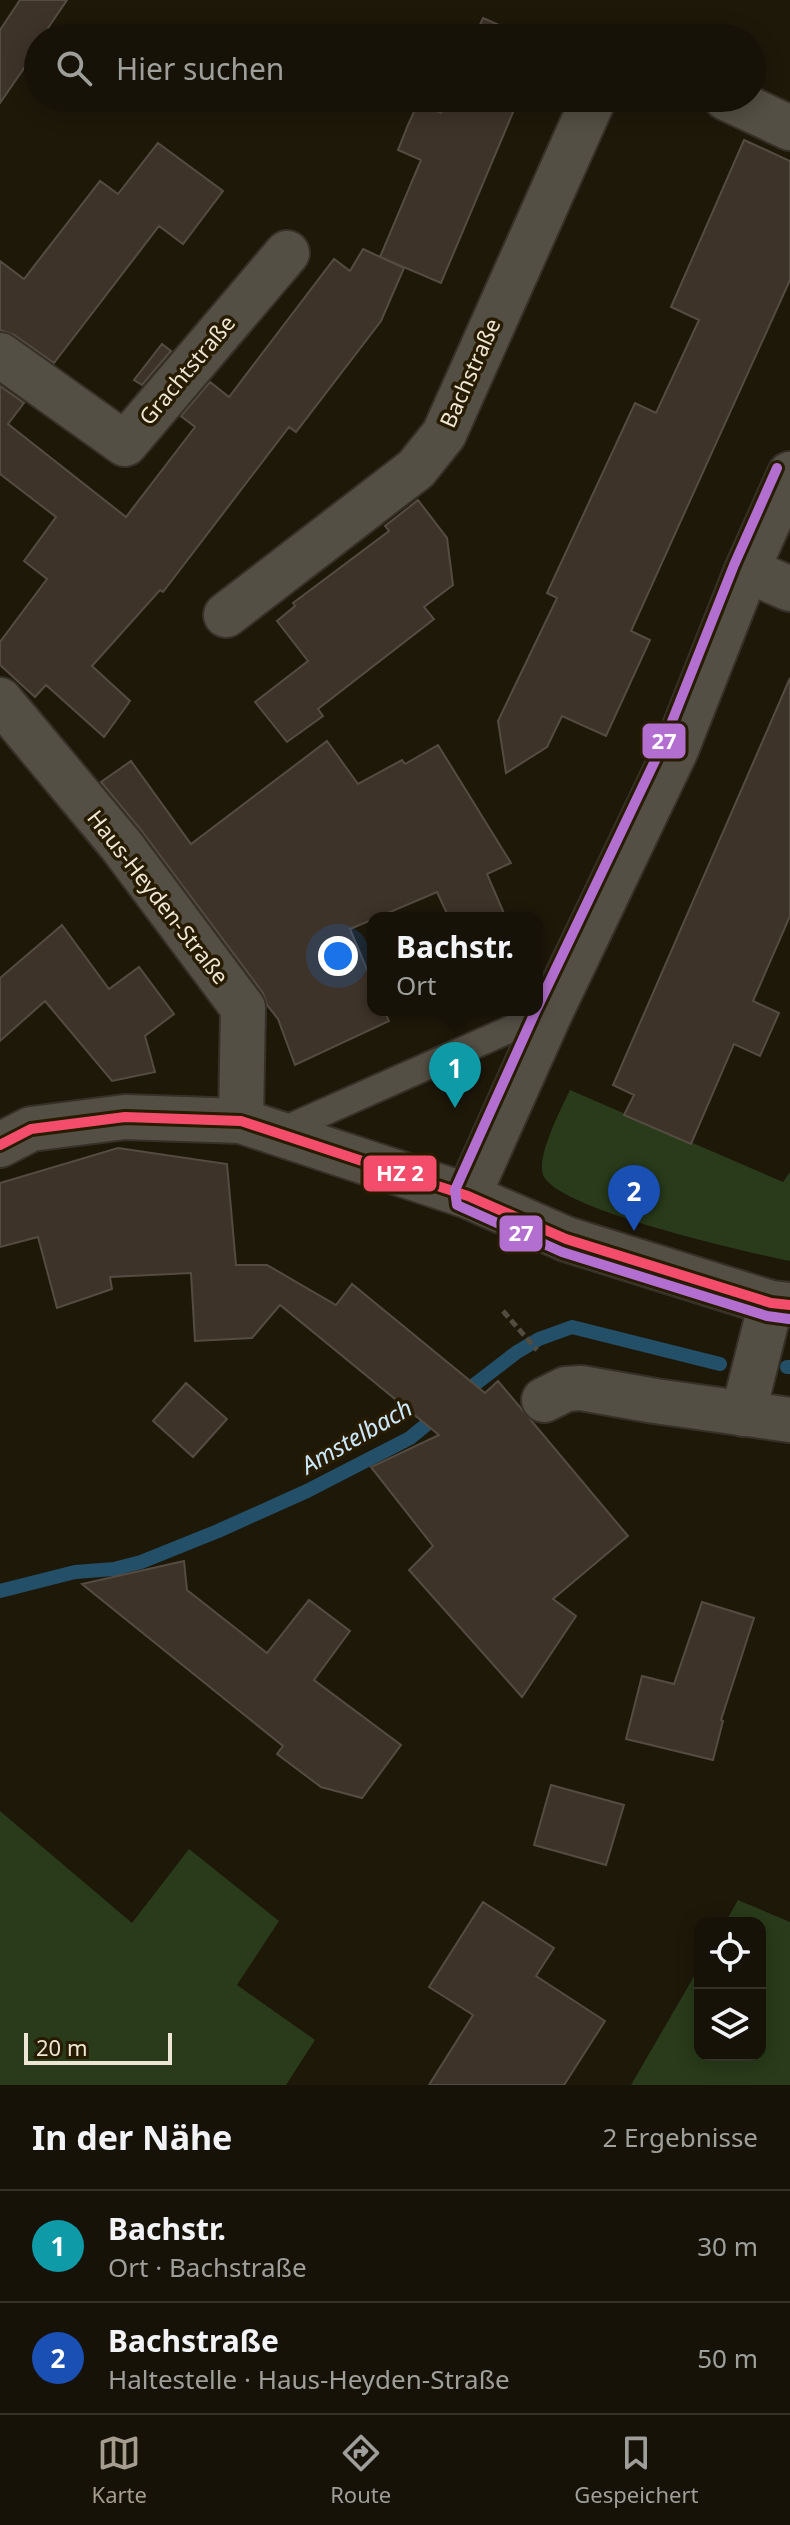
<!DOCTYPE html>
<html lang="de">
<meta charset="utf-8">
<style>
:root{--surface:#161207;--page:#232015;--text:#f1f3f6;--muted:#9e9e9b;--line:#353228;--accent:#a59e8e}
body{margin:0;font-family:"Noto Sans",sans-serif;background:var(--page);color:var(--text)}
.controls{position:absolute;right:24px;bottom:24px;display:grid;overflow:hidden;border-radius:16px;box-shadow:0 4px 20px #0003}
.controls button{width:72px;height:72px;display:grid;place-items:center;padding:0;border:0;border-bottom:2px solid var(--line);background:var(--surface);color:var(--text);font:40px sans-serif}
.scale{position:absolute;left:24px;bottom:20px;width:148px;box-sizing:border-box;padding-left:8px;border:4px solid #eee6d5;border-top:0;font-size:22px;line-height:28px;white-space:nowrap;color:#eee6d5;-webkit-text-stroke:6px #271b00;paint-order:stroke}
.you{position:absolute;left:338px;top:956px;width:28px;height:28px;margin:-20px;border:6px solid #fff;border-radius:50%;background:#1a73e8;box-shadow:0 0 0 12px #1a73e833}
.badge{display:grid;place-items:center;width:52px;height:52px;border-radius:50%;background:var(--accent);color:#fff;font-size:26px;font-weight:700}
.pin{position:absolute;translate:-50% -66px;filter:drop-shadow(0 2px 4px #0008)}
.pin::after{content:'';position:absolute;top:42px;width:28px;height:24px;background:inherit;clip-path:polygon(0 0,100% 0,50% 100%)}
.popup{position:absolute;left:367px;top:912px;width:176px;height:104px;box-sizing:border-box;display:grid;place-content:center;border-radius:16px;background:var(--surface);filter:drop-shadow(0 2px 6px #0005);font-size:26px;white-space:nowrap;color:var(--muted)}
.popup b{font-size:30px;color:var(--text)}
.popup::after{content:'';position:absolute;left:50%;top:100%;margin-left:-16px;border:16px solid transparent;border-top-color:var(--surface)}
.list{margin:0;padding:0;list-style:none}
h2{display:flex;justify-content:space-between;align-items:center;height:104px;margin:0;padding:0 32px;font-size:34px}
h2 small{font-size:26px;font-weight:400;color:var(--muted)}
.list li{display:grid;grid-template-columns:52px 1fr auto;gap:24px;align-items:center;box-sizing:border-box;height:112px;padding:0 32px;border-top:2px solid var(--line)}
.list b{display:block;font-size:30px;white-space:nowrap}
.list p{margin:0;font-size:26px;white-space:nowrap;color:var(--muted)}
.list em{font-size:26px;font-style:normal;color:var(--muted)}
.icon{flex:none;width:44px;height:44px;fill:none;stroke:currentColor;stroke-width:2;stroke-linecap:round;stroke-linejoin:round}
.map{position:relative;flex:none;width:790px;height:2085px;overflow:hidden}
.search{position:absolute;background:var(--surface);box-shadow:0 4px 20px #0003;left:24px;right:24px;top:24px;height:88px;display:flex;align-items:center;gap:20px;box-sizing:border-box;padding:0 28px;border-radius:44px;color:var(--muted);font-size:30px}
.sheet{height:328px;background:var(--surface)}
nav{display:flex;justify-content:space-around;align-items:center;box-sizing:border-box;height:112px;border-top:2px solid var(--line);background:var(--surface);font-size:22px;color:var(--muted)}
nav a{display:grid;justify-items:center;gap:4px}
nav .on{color:var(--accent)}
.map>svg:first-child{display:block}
</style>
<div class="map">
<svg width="790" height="2085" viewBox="0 0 790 2085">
<rect width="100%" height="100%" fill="#1e1809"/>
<!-- green -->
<path fill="#293b1a" d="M570 1090 783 1182 790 1172V1261C746 1252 564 1211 544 1177 534 1160 562 1107 570 1090Z
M0 1811 132 1923 189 1849 279 1921 237 1985 315 2040 286 2085H0Z
M738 1900 790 1922V2085H631L700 1966V2055H760V1923H725Z"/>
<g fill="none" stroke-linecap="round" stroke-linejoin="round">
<!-- stream -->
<path stroke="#235068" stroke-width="14" d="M787 1367H790
M461 1395 517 1352 539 1339 572 1327 720 1364
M0 1591 75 1572 114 1569 141 1562 218 1531 307 1491 410 1438 439 1414"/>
</g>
<!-- building -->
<path fill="#3e3329" stroke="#544c42" stroke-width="2" d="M20 0H67L48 28 52 30 46 38H38V48L0 103V30Z
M483 18 529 38H474Z
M448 98H519L441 283 380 257 421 160 398 150 408 125 418 103 441 113Z
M744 140 790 161V280L631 631 650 640 606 736 562 716 547 747 506 773 498 721 557 598 547 593 635 403 656 413 699 320 671 307Z
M158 143 223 191 183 244 159 226 54 363 14 335 0 330V261L24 279 100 181 118 194Z
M363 249 404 268 381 321 296 432 289 427 163 592 160 590 92 666 130 701 104 737 46 685 35 697 0 665V642L47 579 24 561 56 517 0 474V386L24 403 8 424 126 517 195 427 181 416 210 382 229 397 334 259 350 271Z
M162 344 171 351 142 385 134 380Z
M418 500 447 538 453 585 424 607 434 619 318 709 323 716 287 742 255 702 308 661 277 621 295 606 293 603 389 531 385 526Z
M790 678V916L753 1001 779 1013 760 1056 734 1044 691 1144 624 1115 634 1095 613 1085Z
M327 741 358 784 402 760 405 764 438 745 511 863 487 874 506 918H449L437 892 350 929 373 984V1010H384L389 1021 295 1065 278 1019 267 1005 263 993 141 830 101 782 131 761 191 844Z
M62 925 109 989 139 967 174 1014 145 1036 155 1072 112 1081 45 1001 0 1041V978Z
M118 1148 227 1164 236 1265H267L336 1305 352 1284 485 1393 498 1381 628 1536 553 1599 576 1616 522 1697 409 1570 433 1546 371 1467 439 1435 280 1305 252 1338 195 1341 191 1273 110 1277 112 1289 57 1308 38 1237 0 1247V1183Z
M186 1383 227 1419 193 1457 153 1421Z
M184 1561 187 1590 267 1653 309 1600 350 1631 314 1680 401 1745 362 1798 321 1787 277 1754 283 1746 82 1584Z
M702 1602 754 1618 721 1720 723 1721 713 1760 626 1739 642 1676 674 1684Z
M551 1785 624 1805 606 1865 534 1845Z
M483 1902 554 1948 536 1976 605 2021 564 2085H429L473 2015 429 1987Z"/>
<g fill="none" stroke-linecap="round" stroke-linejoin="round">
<defs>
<path id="lane" d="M277 1133 551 1011"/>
<path id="street" d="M726 98 790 128
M0 355 125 444 287 253
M747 570 790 589
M226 615 416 469 444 434 594 98
M0 700 121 845 243 1008 241 1121
M0 1145 31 1129 125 1117 241 1121 468 1196 566 1239 771 1303 790 1305
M468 1196 551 1011 676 750 747 570 790 474
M544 1400 566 1389 581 1388 655 1401 790 1420
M743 1414 771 1303"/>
</defs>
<!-- lane casing -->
<use href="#lane" stroke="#363128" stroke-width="30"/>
<!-- street casing -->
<use href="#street" stroke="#363128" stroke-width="48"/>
<!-- path -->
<path stroke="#504c42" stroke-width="5" stroke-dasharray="8 4" stroke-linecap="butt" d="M503 1311 537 1350"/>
<!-- lane -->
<use href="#lane" stroke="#544f44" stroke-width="26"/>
<!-- street -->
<use href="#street" stroke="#544f44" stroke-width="44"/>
<defs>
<path id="bus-1" d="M0 1145 31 1129 125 1117 241 1121 468 1196 566 1239 771 1303 790 1305"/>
<path id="bus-2" d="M537 1008 663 744 734 565 777 468
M536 1010 455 1190 457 1205 562 1252 767 1316 789 1319"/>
</defs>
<!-- bus-1 casing -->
<use href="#bus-1" stroke="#271b00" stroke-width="16"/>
<!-- bus-2 casing -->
<use href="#bus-2" stroke="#271b00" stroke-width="16"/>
<!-- bus-1 -->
<use href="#bus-1" stroke="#f44d6c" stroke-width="10"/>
<!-- bus-2 -->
<use href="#bus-2" stroke="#b36fd0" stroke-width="10"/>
</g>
<g text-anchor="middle" stroke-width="7" stroke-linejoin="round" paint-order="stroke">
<!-- street labels -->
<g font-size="22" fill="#eee6d5" stroke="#271b00">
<text transform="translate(187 370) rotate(-50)" y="8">Grachtstraße</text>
<text transform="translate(470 373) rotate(-66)" y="8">Bachstraße</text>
<text transform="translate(158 897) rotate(52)" y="8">Haus-Heyden-Straße</text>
</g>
<!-- water labels -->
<g font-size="24" font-style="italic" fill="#cce9fc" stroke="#271b00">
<text transform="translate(357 1437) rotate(-30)" y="8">Amstelbach</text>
</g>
</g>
<g stroke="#271b00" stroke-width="3">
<rect x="641" y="722" width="46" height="38" rx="8" fill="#b36fd0"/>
<rect x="362" y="1154" width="76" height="39" rx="8" fill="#f44d6c"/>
<rect x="498" y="1214" width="46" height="39" rx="8" fill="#b36fd0"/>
</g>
<g font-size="22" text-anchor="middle" font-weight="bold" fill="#fff">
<text x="664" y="749">27</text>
<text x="400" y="1181">HZ 2</text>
<text x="521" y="1241">27</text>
</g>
</svg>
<div class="controls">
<button><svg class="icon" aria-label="locate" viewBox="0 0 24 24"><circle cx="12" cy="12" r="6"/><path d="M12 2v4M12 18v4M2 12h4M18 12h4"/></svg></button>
<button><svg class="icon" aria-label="layers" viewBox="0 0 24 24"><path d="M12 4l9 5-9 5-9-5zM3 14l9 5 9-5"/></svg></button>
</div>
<div class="scale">20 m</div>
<div class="you"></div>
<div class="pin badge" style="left:455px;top:1108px;background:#0f9aa8">1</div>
<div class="popup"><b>Bachstr.</b>Ort</div>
<div class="pin badge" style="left:634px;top:1231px;background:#1a4fb4">2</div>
<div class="search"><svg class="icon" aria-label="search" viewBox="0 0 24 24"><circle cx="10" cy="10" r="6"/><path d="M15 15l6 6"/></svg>Hier suchen</div>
</div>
<section class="sheet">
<h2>In der Nähe<small>2 Ergebnisse</small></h2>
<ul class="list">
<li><span class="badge" style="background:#0f9aa8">1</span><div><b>Bachstr.</b><p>Ort · Bachstraße</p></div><em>30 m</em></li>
<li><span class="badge" style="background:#1a4fb4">2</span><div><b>Bachstraße</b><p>Haltestelle · Haus-Heyden-Straße</p></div><em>50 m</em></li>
</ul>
</section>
<nav>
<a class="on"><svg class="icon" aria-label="map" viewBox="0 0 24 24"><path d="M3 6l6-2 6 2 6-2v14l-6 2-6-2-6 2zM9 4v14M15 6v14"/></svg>Karte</a>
<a><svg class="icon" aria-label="directions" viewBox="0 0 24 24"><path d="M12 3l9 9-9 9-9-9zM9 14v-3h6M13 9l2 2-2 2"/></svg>Route</a>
<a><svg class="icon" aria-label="saved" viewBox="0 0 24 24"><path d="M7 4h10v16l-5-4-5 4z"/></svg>Gespeichert</a>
</nav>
